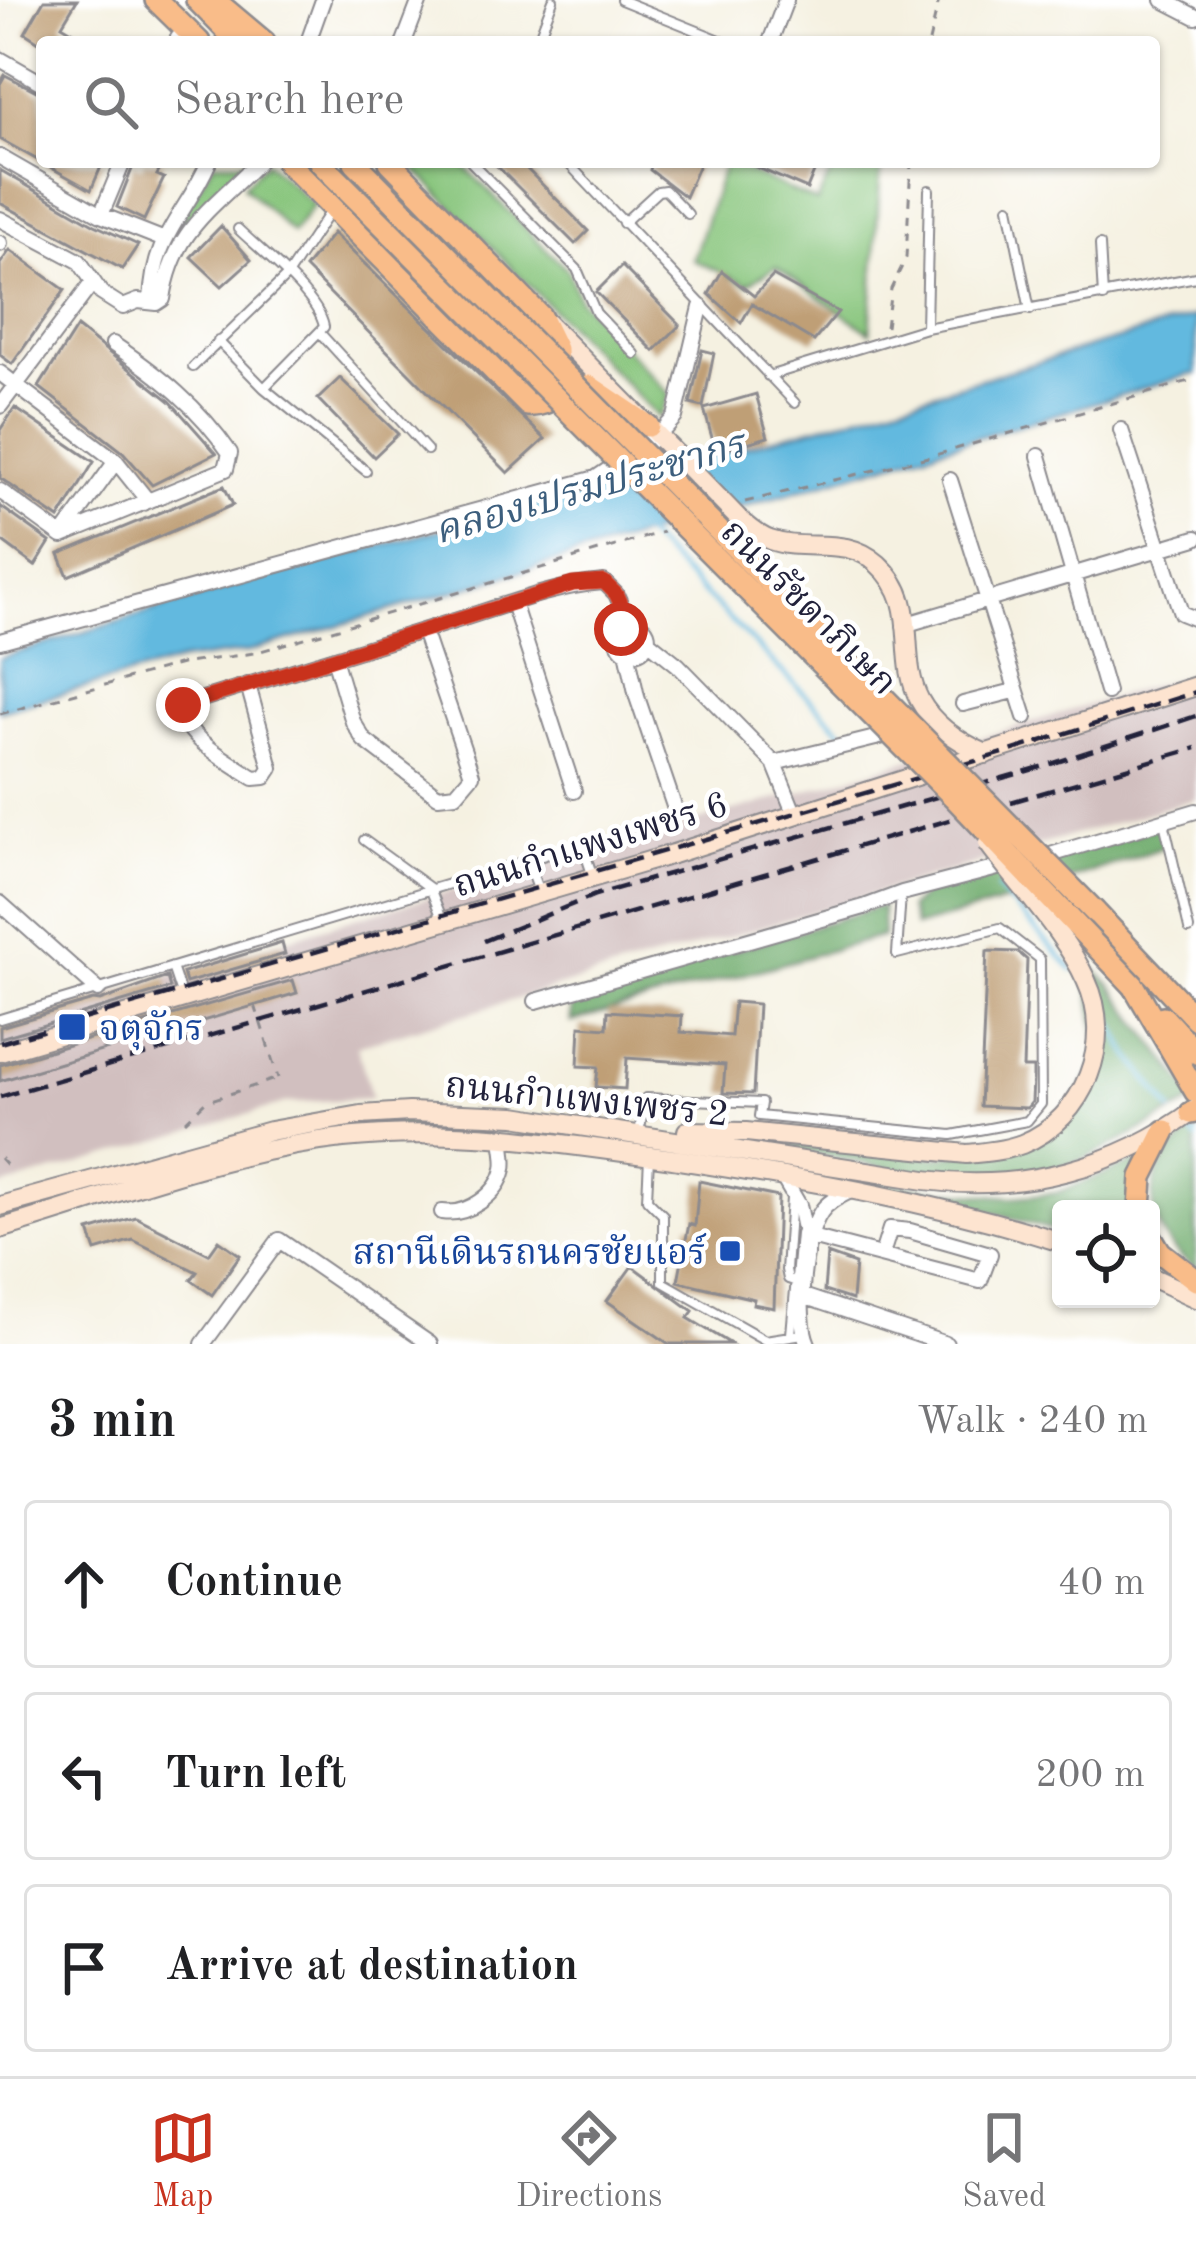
<!DOCTYPE html>
<meta charset="utf-8">
<style>
:root{--surface:#fff;--page:#f6f6f6;--text:#202124;--muted:#757577;--line:#e0e0e0;--accent:#c8321e}
body{margin:0;font-family:"Old Standard TT","Noto Serif Thai",serif;background:var(--page);color:var(--text)}
.controls{position:absolute;right:36px;bottom:36px;display:grid;overflow:hidden;border-radius:12px;box-shadow:0 3px 9px #0004}
.controls button{width:108px;height:108px;display:grid;place-items:center;padding:0;border:0;border-bottom:3px solid var(--line);background:var(--surface);color:var(--text);font:60px sans-serif}
.stop{position:absolute;width:36px;height:36px;margin:-27px;border:9px solid #c8321e;border-radius:50%;background:#fff}
.stop.end{background:#c8321e;border-color:#fff;box-shadow:0 3px 12px #0008}
.list{margin:0;padding:0;list-style:none}
h2{display:flex;justify-content:space-between;align-items:center;height:156px;margin:0;padding:0 48px;font-size:51px}
h2 small{font-size:39px;font-weight:400;color:var(--muted)}
.list li{display:grid;grid-template-columns:78px 1fr auto;gap:36px;align-items:center;box-sizing:border-box;height:168px;margin:0 24px 24px;padding:0 24px;border:3px solid var(--line);border-radius:12px}
.list b{display:block;font-size:45px;white-space:nowrap}
.list em{font-size:39px;font-style:normal;color:var(--muted)}
.icon{flex:none;width:66px;height:66px;fill:none;stroke:currentColor;stroke-width:2;stroke-linecap:round;stroke-linejoin:round}
.map{position:relative;flex:none;width:1196px;height:1344px;overflow:hidden}
.search{position:absolute;background:var(--surface);box-shadow:0 3px 9px #0004;left:36px;right:36px;top:36px;height:132px;display:flex;align-items:center;gap:30px;box-sizing:border-box;padding:0 42px;border-radius:12px;color:var(--muted);font-size:45px}
.sheet{height:732px;background:var(--surface)}
nav{display:flex;justify-content:space-around;align-items:center;box-sizing:border-box;height:168px;border-top:3px solid var(--line);background:var(--surface);font-size:33px;color:var(--muted)}
nav a{display:grid;justify-items:center;gap:6px}
nav .on{color:var(--accent)}
.map>svg:first-child{display:block}
</style>
<div class="map">
<svg width="1196" height="1344" viewBox="0 0 1196 1344">
<rect width="100%" height="100%" fill="#fff"/>
<filter id="ink" filterUnits="userSpaceOnUse"><feTurbulence type="fractalNoise" baseFrequency=".00833" numOctaves="2"/><feDisplacementMap in="SourceGraphic" scale="24" xChannelSelector="R" yChannelSelector="G"/><feConvolveMatrix kernelMatrix="1 2 1 2 8 2 1 2 1" color-interpolation-filters="sRGB"/></filter>
<filter id="wash" filterUnits="userSpaceOnUse"><feTurbulence type="fractalNoise" baseFrequency=".004" numOctaves="4" result="noise"/><feDisplacementMap in="SourceGraphic" scale="48" xChannelSelector="R" yChannelSelector="G"/><feGaussianBlur stdDeviation="2.7" result="paint"/><feColorMatrix in="noise" values="0 0 0 0 0 0 0 0 0 0 0 0 0 0 0 0 0 1.4 0 .05"/><feComposite in="paint" operator="in"/></filter>
<g filter="url(#wash)">
<rect width="100%" height="100%" fill="#f5f1e1"/>
<!-- industrial -->
<path fill="#d1bfbf" d="M1196 672V799L357 1046 372 1098 287 1103 0 1187V1028L355 918 808 790Z"/>
<!-- green -->
<path fill="#87c57b" stroke="#54745b" stroke-width="3" d="M214 162H251L171 247V235Z
M266 162 314 205 292 233 243 186Z
M408 162H460L568 271 579 299 670 395 659 418Z
M725 162 817 202 836 162H881L870 332 776 267 748 284 693 260Z
M380 1121H466L544 1128 935 1190V1195L652 1145 470 1125 380 1127 0 1220V1214L303 1131Z"/>
<!-- forest -->
<path fill="#6daa6b" stroke="#486653" stroke-width="3" d="M1160 826 1165 847 999 904 915 927 909 908 925 893Z
M882 906 883 936 571 1022V999Z
M1085 961 1110 984 1196 1100C1142 1129 1080 1171 1017 1176 929 1184 835 1156 750 1141L938 1157 1051 1135 1100 1059Z
M1196 1130V1269C1140 1230 1137 1169 1196 1130Z
M1140 1160 1134 1209H1061V1233L935 1195V1190L1012 1197 1056 1193Z"/>
<!-- water -->
<path fill="#62b9df" stroke="#426e8d" stroke-width="3" d="M1196 316V373L248 652 181 661 0 711V658L240 584 849 418Z"/>
<g fill="none" stroke-linecap="round" stroke-linejoin="round">
<!-- stream -->
<path stroke="#62b9df" stroke-width="4.5" d="M643 533 847 736
M998 889 1073 970
M1101 1001 1127 1052 1172 1111
M1184 1125 1196 1138"/>
</g>
<g id="blocks">
<!-- building -->
<path fill="#bf9f76" d="M44 0H77L62 25 90 42H39L25 33Z
M5 75 42 94V162H103L91 190 0 139V84Z
M144 162H164L157 175 164 178 144 220 117 207 134 164 142 167Z
M493 162H520L588 231 575 244Z
M652 162H700L685 197 650 170Z
M744 162H806L816 167 807 189Z
M0 170 95 225 138 245 122 269 0 203Z
M221 226 251 260 222 286 191 257Z
M333 233 545 439 508 473 305 268Z
M10 250 65 290 12 364 0 355V264Z
M622 266 680 325 654 351 596 292Z
M722 271 754 296 773 276 838 312 814 341 752 304 741 323 709 294Z
M77 327 170 401 216 453 152 485 123 452 39 387Z
M702 350 714 353 703 407 690 404Z
M340 378 398 434 374 457 318 399Z
M756 394 768 437 716 452 704 409Z
M15 408 94 462 59 519 0 478V430Z
M224 486 233 505 68 576 59 554Z
M0 506 50 542 35 566 0 540Z
M282 943 285 954 186 983 183 973Z
M987 951 1018 952 1027 960 1023 1068H1033V1078L1032 1102 1027 1108 980 1106Z
M167 977 170 988 0 1038V1027L93 1000 100 1001Z
M293 980 297 993 0 1081V1065Z
M734 1002 758 1004 753 1094 723 1093 725 1065 627 1058 625 1089 596 1087 598 1067 578 1066 580 1026 607 1028 608 1011 682 1016 681 1032 731 1036Z
M699 1181 778 1197 774 1308 753 1304 754 1299 678 1281 689 1224 695 1226Z
M136 1217 209 1254 219 1240 240 1255 212 1295 191 1280 197 1272 133 1240 96 1251 89 1231Z
M827 1254 855 1264 852 1300 824 1291Z
M632 1266 693 1311 688 1318 731 1344H669L607 1301Z"/>
</g>
</g>
<g filter="url(#ink)">
<use href="#blocks" fill-opacity="0" stroke="#8c8a8e" stroke-width="3"/>
<g fill="none" stroke-linecap="round" stroke-linejoin="round">
<defs>
<path id="lane" d="M621 0 725 42
M537 42 553 0
M471 162 577 269 596 313 635 354
M567 162 795 403
M1009 207 1030 310
M623 223 658 191 665 190 688 214
M1100 245 1103 297
M926 328 929 190
M320 333 427 450
M218 341 264 388 324 327C319 297 261 251 238 229
M193 367 287 276 330 211
M768 376 926 328 1196 277
M264 388 366 471
M1164 822 1189 929
M364 840 430 888 443 921
M527 859 539 892
M172 967 181 994
M0 1019 582 844 592 874
M639 1132 646 1098 761 1103 759 1116 952 1135 1027 1121 1041 1104 1040 959 1000 928 897 954 901 894
M649 1157 647 1199 663 1215V1282L765 1340 803 1334
M791 1198 786 1270 788 1279 794 1281
M791 1334 800 1234"/>
<path id="street" d="M1163 0 1196 17
M176 42 178 38
M308 42 323 0
M404 42 420 0
M770 42 786 0
M0 59 42 83
M0 157 101 215 162 239
M827 162 829 163
M101 215 123 162
M0 219 79 261 101 293 123 307 138 301 157 303 163 299C173 230 212 209 258 162
M0 244V243
M151 302C153 235 184 218 209 162
M113 344C160 376 198 406 230 453L226 469 62 536 116 461
M0 373 116 461 148 501
M0 406 93 282
M1121 430 1181 613 1196 619
M1039 456 1107 692
M950 480 1025 717
M0 491 62 536
M513 603 574 791
M618 638a15 15 0 1 1 30 0a15 15 0 1 1-30 0Z
M904 625 1196 538
M0 641 596 478 658 436 675 417 701 307
M648 641 678 665 774 763 896 733
M627 651 637 697 675 809
M334 658 353 722 364 740 438 796 456 794 472 775 423 631
M248 685 271 768 265 777 254 778C230 761 179 737 183 705 272 677 362 650 451 622 501 607 551 586 604 582L616 594 629 623
M963 704 1014 691
M774 763 795 815
M1037 859 1196 811
M0 903 98 990
M536 1001 864 907 902 893 1009 865
M782 1176 799 1205 807 1243
M442 1212C467 1216 498 1195 504 1169 506 1160 503 1148 502 1139
M811 1237 980 1281 990 1254 910 1231 890 1229 882 1254
M803 1296 946 1344
M203 1344 279 1240 430 1344
M808 1344C795 1316 803 1238 821 1212 828 1201 841 1196 852 1190"/>
<path id="secondary" d="M547 323 675 453
M739 519C749 527 758 536 770 540 806 553 845 534 878 564 942 622 860 698 986 754
M0 1052 673 854 1196 686
M687 1131 746 1132 967 1154
M0 1206 270 1131 361 1115 409 1112 515 1116 925 1180C1022 1193 1118 1167 1196 1109
M0 1229C112 1196 227 1151 343 1138 455 1126 568 1144 679 1160 809 1180 935 1202 1061 1242
M1151 1277 1196 1298"/>
<path id="primary" d="M156 0 199 42
M197 0 238 42
M214 0 264 42
M287 162 528 405C551 407 565 386 589 386L648 426
M320 162 393 235
M355 162 410 218
M390 162 540 316 556 349 557 378
M1095 912 1196 1019
M1134 986 1196 1092
M1163 1017 1196 1053
M1191 1113 1196 1112
M1140 1209 1142 1177 1165 1131
M1151 1237 1160 1252 1196 1280"/>
</defs>
<!-- lane casing -->
<use href="#lane" stroke="#8c8a8e" stroke-width="12"/>
<!-- street casing -->
<use href="#street" stroke="#8c8a8e" stroke-width="18"/>
<!-- secondary casing -->
<use href="#secondary" stroke="#8c8a8e" stroke-width="22"/>
<!-- primary casing -->
<use href="#primary" stroke="#8c8a8e" stroke-width="26"/>
<!-- path -->
<path stroke="#8c8a8e" stroke-width="3" stroke-dasharray="9 9" stroke-linecap="butt" d="M929 42 939 0
M886 327 891 289 906 258 911 162
M745 502 928 457 1196 379
M0 714 181 664 254 653 663 532
M185 1121 205 1102 278 1078
M0 1158 12 1171"/>
<!-- lane -->
<use href="#lane" stroke="#fff" stroke-width="8"/>
<!-- street -->
<use href="#street" stroke="#fff" stroke-width="14"/>
<!-- secondary -->
<use href="#secondary" stroke="#fde4d0" stroke-width="18"/>
<!-- primary -->
<use href="#primary" stroke="#f9bc89" stroke-width="21"/>
<!-- rail -->
<path stroke="#22223b" stroke-width="4.5" stroke-dasharray="18 9" stroke-linecap="butt" d="M484 941 595 895 1048 765 1196 716
M0 1043 1007 752 1196 692
M0 1097 1196 748"/>
<defs>
<path id="secondary-bridge" d="M675 453 739 519
M967 1154C985 1152 1004 1151 1022 1144 1085 1119 1115 1041 1086 980 1065 933 1019 886 988 843"/>
<path id="primary-bridge" d="M410 218 1095 912
M393 235 954 797 1134 986"/>
</defs>
<!-- secondary-bridge casing -->
<use href="#secondary-bridge" stroke="#8c8a8e" stroke-width="22" stroke-linecap="butt"/>
<!-- primary-bridge casing -->
<use href="#primary-bridge" stroke="#8c8a8e" stroke-width="26" stroke-linecap="butt"/>
<!-- path-bridge -->
<path stroke="#8c8a8e" stroke-width="3" stroke-dasharray="9 9" stroke-linecap="butt" d="M255 1005 278 1078"/>
<!-- secondary-bridge -->
<use href="#secondary-bridge" stroke="#fde4d0" stroke-width="18"/>
<!-- primary-bridge -->
<use href="#primary-bridge" stroke="#f9bc89" stroke-width="21"/>
</g>
</g>
<g fill="none" stroke-linecap="round" stroke-linejoin="round" filter="url(#ink)">
<!-- route -->
<path stroke="#c8321e" stroke-width="15" d="M183 705 573 584 604 582 616 594 629 623 621 629"/>
</g>
<!-- markers -->
<g fill="#1a4fb4" stroke="#fff" stroke-width="4.5">
<rect x="57" y="1012" width="30" height="30" rx="6"/>
<rect x="718" y="1239" width="24" height="24" rx="6"/>
</g>
<g text-anchor="middle" stroke-width="9" stroke-linejoin="round" paint-order="stroke">
<!-- street labels -->
<g font-size="36" fill="#22223b" stroke="#fff">
<text transform="translate(810 606) rotate(45)" y="13">ถนนรัชดาภิเษก</text>
<text transform="translate(590 843) rotate(-17)" y="13">ถนนกำแพงเพชร 6</text>
<text transform="translate(587 1098) rotate(6)" y="13">ถนนกำแพงเพชร 2</text>
</g>
<!-- transit labels -->
<g font-size="36" fill="#164399" stroke="#fff" text-anchor="start">
<text x="99" y="1040">จตุจักร</text>
<text x="706" y="1264" text-anchor="end">สถานีเดินรถนครชัยแอร์</text>
</g>
<!-- water labels -->
<g font-size="39" font-style="italic" fill="#3c5e7d" stroke="#fff">
<text transform="translate(589 486) rotate(-16)" y="14">คลองเปรมประชากร</text>
</g>
</g>
</svg>
<div class="controls">
<button><svg class="icon" aria-label="locate" viewBox="0 0 24 24"><circle cx="12" cy="12" r="6"/><path d="M12 2v4M12 18v4M2 12h4M18 12h4"/></svg></button>
</div>
<div class="stop" style="left:621px;top:629px"></div>
<div class="stop end" style="left:183px;top:705px"></div>
<div class="search"><svg class="icon" aria-label="search" viewBox="0 0 24 24"><circle cx="10" cy="10" r="6"/><path d="M15 15l6 6"/></svg>Search here</div>
</div>
<section class="sheet">
<h2>3 min<small>Walk · 240 m</small></h2>
<ul class="list">
<li><svg class="icon" aria-label="ahead" viewBox="0 0 24 24"><path d="M12 20V5M6 11l6-6 6 6"/></svg><div><b>Continue</b></div><em>40 m</em></li>
<li><svg class="icon" aria-label="left" viewBox="0 0 24 24"><path d="M17 20v-9H6M10 6l-5 5 5 5"/></svg><div><b>Turn left</b></div><em>200 m</em></li>
<li><svg class="icon" aria-label="arrive" viewBox="0 0 24 24"><path d="M6 21V4h12l-3 4 3 4H6"/></svg><div><b>Arrive at destination</b></div></li>
</ul>
</section>
<nav>
<a class="on"><svg class="icon" aria-label="map" viewBox="0 0 24 24"><path d="M3 6l6-2 6 2 6-2v14l-6 2-6-2-6 2zM9 4v14M15 6v14"/></svg>Map</a>
<a><svg class="icon" aria-label="directions" viewBox="0 0 24 24"><path d="M12 3l9 9-9 9-9-9zM9 14v-3h6M13 9l2 2-2 2"/></svg>Directions</a>
<a><svg class="icon" aria-label="saved" viewBox="0 0 24 24"><path d="M7 4h10v16l-5-4-5 4z"/></svg>Saved</a>
</nav>
